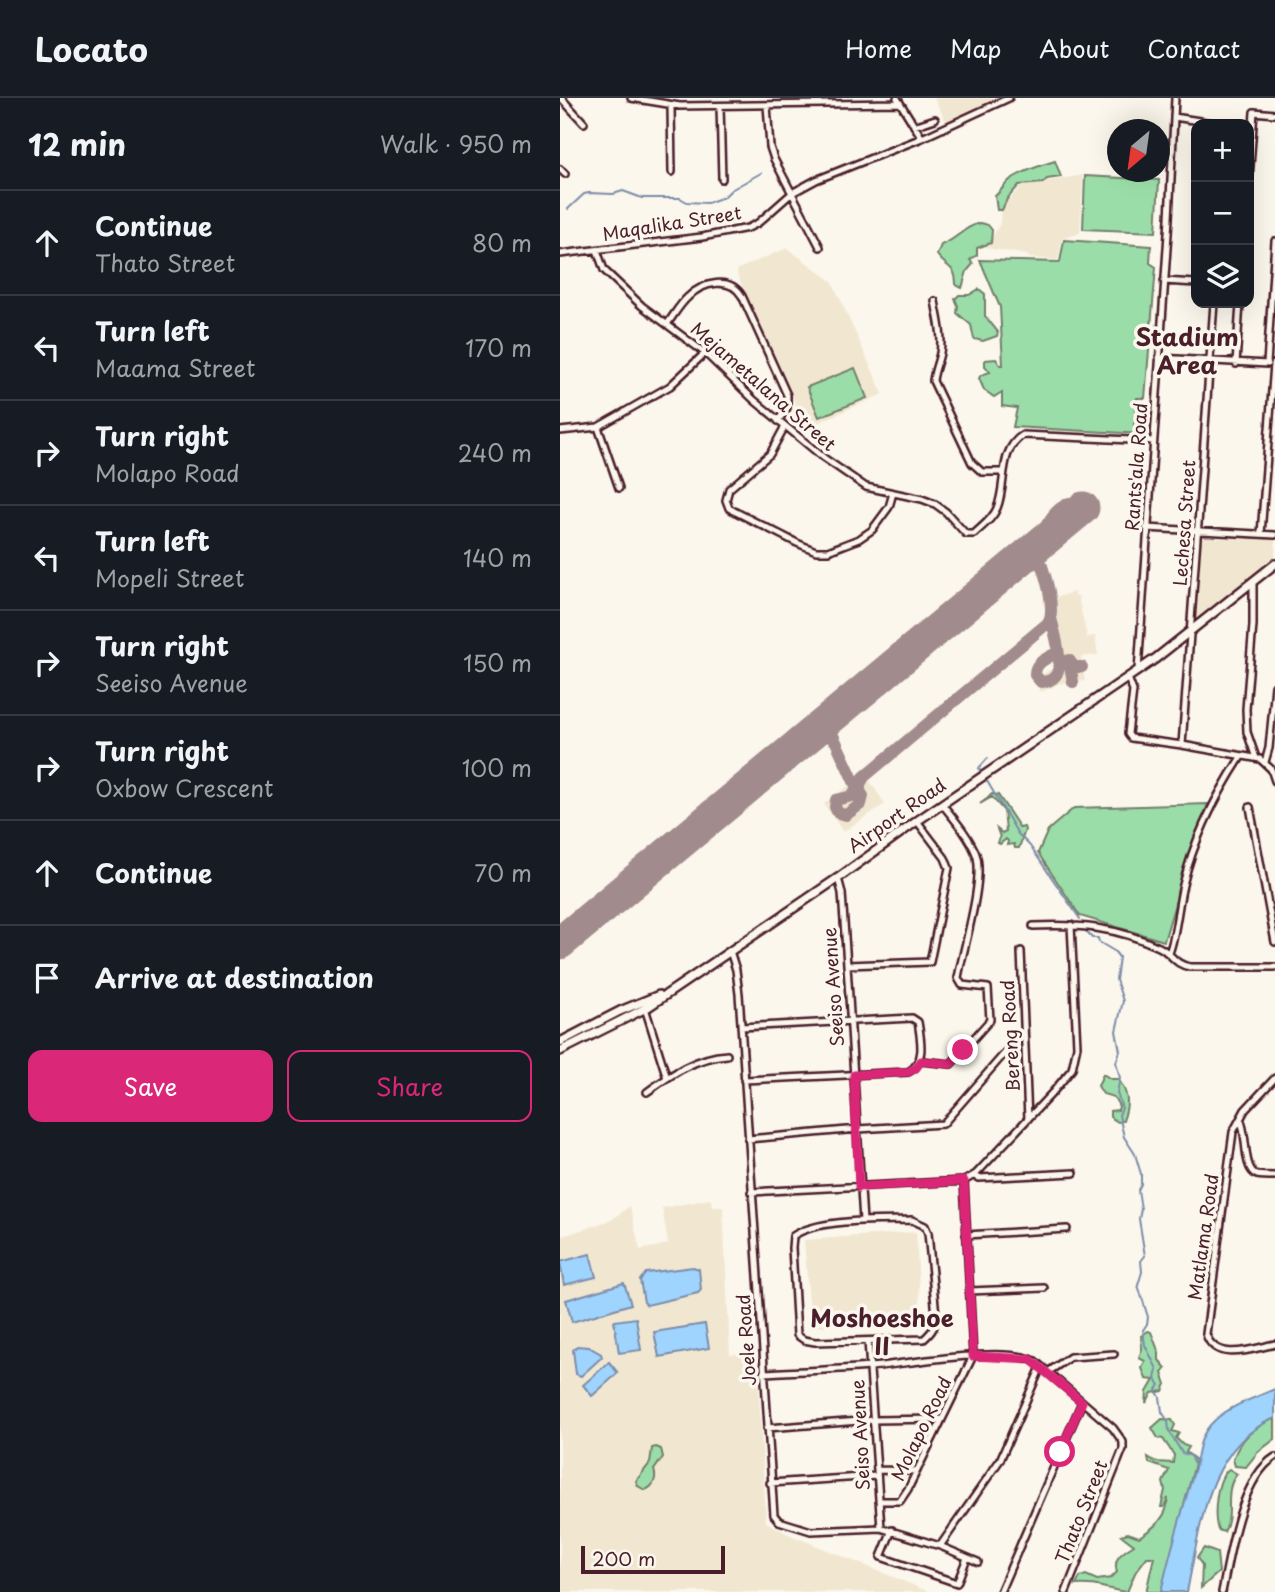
<!DOCTYPE html>
<meta charset="utf-8">
<style>
:root{--surface:#171b24;--page:#20242c;--text:#f1f3f6;--muted:#9ea1a6;--line:#363941;--accent:#db2777}
body{margin:0;font-family:"Playpen Sans",sans-serif;background:var(--page);color:var(--text)}
.controls{position:absolute;right:21px;top:21px;display:grid;overflow:hidden;border-radius:14px;box-shadow:0 7px 28px #0002}
.controls button{width:63px;height:63px;display:grid;place-items:center;padding:0;border:0;border-bottom:2px solid var(--line);background:var(--surface);color:var(--text);font:35px sans-serif}
.compass{position:absolute;left:547px;top:21px;width:63px;height:63px;border-radius:50%;background:var(--surface);box-shadow:0 7px 28px #0002;rotate:209deg}
.scale{position:absolute;left:21px;bottom:18px;width:144px;box-sizing:border-box;padding-left:7px;border:4px solid #4a1f2b;border-top:0;font-size:19px;line-height:24px;white-space:nowrap;color:#4a1f2b;-webkit-text-stroke:5px #fbf7ec;paint-order:stroke}
.stop{position:absolute;width:21px;height:21px;margin:-16px;border:5px solid #db2777;border-radius:50%;background:#fff}
.stop.end{background:#db2777;border-color:#fff;box-shadow:0 2px 7px #0008}
.list{margin:0;padding:0;list-style:none}
h2{display:flex;justify-content:space-between;align-items:center;height:91px;margin:0;padding:0 28px;font-size:30px}
h2 small{font-size:23px;font-weight:400;color:var(--muted)}
.list li{display:grid;grid-template-columns:46px 1fr auto;gap:21px;align-items:center;box-sizing:border-box;height:105px;padding:0 28px;border-top:2px solid var(--line)}
.list b{display:block;font-size:26px;white-space:nowrap}
.list p{margin:0;font-size:23px;white-space:nowrap;color:var(--muted)}
.list em{font-size:23px;font-style:normal;color:var(--muted)}
.actions{display:flex;gap:14px;padding:21px 28px}
.actions a{flex:1;padding:16px 0;border:2px solid var(--accent);border-radius:14px;text-align:center;font-size:24px;color:var(--accent)}
.actions .main{background:var(--accent);color:#fff}
.icon{flex:none;width:38px;height:38px;fill:none;stroke:currentColor;stroke-width:2;stroke-linecap:round;stroke-linejoin:round}
.map{position:relative;flex:none;width:715px;height:1494px;overflow:hidden}
header{display:flex;align-items:center;gap:42px;box-sizing:border-box;height:98px;padding:0 35px;background:var(--surface);border-bottom:2px solid var(--line)}
header strong{font-size:33px}
nav{display:flex;gap:38px;margin-inline-start:auto;font-size:24px}
main{display:flex}
aside{flex:1;background:var(--surface)}
.map>svg:first-child{display:block}
</style>
<header>
<strong>Locato</strong>
<nav><a>Home</a><a>Map</a><a>About</a><a>Contact</a></nav>
</header>
<main>
<aside>
<h2>12 min<small>Walk · 950 m</small></h2>
<ul class="list">
<li><svg class="icon" aria-label="ahead" viewBox="0 0 24 24"><path d="M12 20V5M6 11l6-6 6 6"/></svg><div><b>Continue</b><p>Thato Street</p></div><em>80 m</em></li>
<li><svg class="icon" aria-label="left" viewBox="0 0 24 24"><path d="M17 20v-9H6M10 6l-5 5 5 5"/></svg><div><b>Turn left</b><p>Maama Street</p></div><em>170 m</em></li>
<li><svg class="icon" aria-label="right" viewBox="0 0 24 24"><path d="M7 20v-9h11M14 6l5 5-5 5"/></svg><div><b>Turn right</b><p>Molapo Road</p></div><em>240 m</em></li>
<li><svg class="icon" aria-label="left" viewBox="0 0 24 24"><path d="M17 20v-9H6M10 6l-5 5 5 5"/></svg><div><b>Turn left</b><p>Mopeli Street</p></div><em>140 m</em></li>
<li><svg class="icon" aria-label="right" viewBox="0 0 24 24"><path d="M7 20v-9h11M14 6l5 5-5 5"/></svg><div><b>Turn right</b><p>Seeiso Avenue</p></div><em>150 m</em></li>
<li><svg class="icon" aria-label="right" viewBox="0 0 24 24"><path d="M7 20v-9h11M14 6l5 5-5 5"/></svg><div><b>Turn right</b><p>Oxbow Crescent</p></div><em>100 m</em></li>
<li><svg class="icon" aria-label="ahead" viewBox="0 0 24 24"><path d="M12 20V5M6 11l6-6 6 6"/></svg><div><b>Continue</b></div><em>70 m</em></li>
<li><svg class="icon" aria-label="arrive" viewBox="0 0 24 24"><path d="M6 21V4h12l-3 4 3 4H6"/></svg><div><b>Arrive at destination</b></div></li>
</ul>
<div class="actions"><a class="main">Save</a><a>Share</a></div>
</aside>
<div class="map">
<svg width="715" height="1494" viewBox="0 0 715 1494">
<rect width="100%" height="100%" fill="#fbf7ec"/>
<filter id="ink" filterUnits="userSpaceOnUse"><feTurbulence type="fractalNoise" baseFrequency=".0143" numOctaves="2"/><feDisplacementMap in="SourceGraphic" scale="14" xChannelSelector="R" yChannelSelector="G"/><feConvolveMatrix kernelMatrix="1 2 1 2 8 2 1 2 1" color-interpolation-filters="sRGB"/></filter>
<g filter="url(#ink)">
<!-- built -->
<path fill="#f1e7d1" d="M374 0H440L387 25Z
M523 77 520 135 502 141 498 162 470 160 467 157 427 150 440 125 442 102 450 101 461 88Z
M227 150 272 183 323 296 246 330 177 176 178 171Z
M642 439 715 441V463L635 525Z
M514 494 515 498H518L527 539 535 538 538 557 521 559 525 583 501 585 481 594 475 580 497 568 483 503Z
M305 676 325 706 283 734 264 706Z
M150 1101 154 1109H163L170 1256 197 1257 206 1424 228 1436 370 1494H0V1139L51 1122 70 1108 80 1152 108 1146 102 1110Z
M356 1134 361 1223 251 1229 244 1142Z"/>
<!-- green -->
<path fill="#9bdda8" stroke="#727e6a" stroke-width="2" d="M495 63 501 79 487 81 483 85 459 87 447 101 442 112H437L435 98C441 93 445 86 451 81 464 73 481 67 495 63Z
M525 78 599 82 596 134 523 131Z
M421 125 428 127 432 132 431 145 417 150V157L410 162 413 166 407 173 402 190 396 187C396 167 387 171 377 157L381 147C398 141 404 128 421 125Z
M504 142 591 148 590 165 596 169 585 300H577L574 328H583V336L453 329 457 310 442 308V294L434 299 424 292 419 280 421 277 430 274 425 268V262L436 261 440 267H443L440 209 420 162 500 164Z
M419 191 425 196V218L438 234 437 238 423 243 414 241 411 227 397 215 398 208 395 201 399 197H409Z
M295 270 307 300 259 319 247 289Z
M432 696 438 697 460 730 464 729 465 732 459 750H455L454 746 447 747 448 743 446 741 440 746 438 745 440 739 437 731 442 735 446 733 444 713 432 699 420 706Z
M648 706 629 758 604 843 520 818 478 755 488 732 514 710Z
M543 976 551 981H558C569 996 569 1006 563 1023L558 1024 550 1019V1013L558 1012 559 1008 554 999 543 996 538 988Z
M588 1233 591 1234 599 1255V1262L606 1270 602 1275 606 1286 603 1293 592 1295 586 1305 587 1294 594 1282 586 1281 582 1270 585 1263 579 1260 582 1251 581 1238Z
M715 1320V1341L698 1354 686 1369 675 1368 673 1361C681 1340 694 1329 715 1320Z
M602 1321 612 1322 615 1327 612 1333 619 1335 616 1340 623 1347 629 1349 626 1354 636 1362 601 1494H586L594 1459H587L575 1475 567 1494C547 1492 537 1485 516 1487L520 1479 526 1477 537 1482 551 1480 557 1474C552 1459 564 1454 574 1447L561 1437 568 1435 579 1439C594 1430 608 1419 608 1400L604 1409H601L605 1392 603 1384 609 1372 589 1365 588 1359 596 1364 613 1365 614 1357 603 1341 598 1340 592 1330Z
M96 1349 101 1351 103 1359 94 1372C97 1380 94 1389 85 1392L78 1388 76 1383 90 1365 92 1350Z
M669 1371 677 1376C662 1394 675 1416 664 1434L658 1432C653 1417 656 1380 669 1371Z
M644 1450 657 1455 659 1474 641 1490 642 1467 637 1460Z"/>
<!-- water -->
<path fill="#9ed4fd" stroke="#7c8ca9" stroke-width="2" d="M30 1156 36 1179 4 1187 0 1164Z
M133 1169 139 1171 141 1192 138 1195 87 1207 84 1204 80 1182 86 1175Z
M64 1185 71 1206 12 1224 6 1202Z
M76 1220 81 1252 59 1255 54 1223Z
M145 1226 149 1250 99 1259 94 1234Z
M17 1248 29 1249 41 1256 42 1259 21 1278 16 1276 13 1252Z
M49 1264 58 1275 32 1298 23 1287Z
M715 1291V1320C647 1348 640 1431 627 1494H601C610 1453 622 1413 634 1373 640 1354 637 1340 653 1324 668 1308 695 1300 715 1291Z"/>
<g fill="none" stroke-linecap="round" stroke-linejoin="round">
<!-- stream -->
<path stroke="#7c8ca9" stroke-width="2" d="M8 111 24 96 29 95 53 96 63 93 82 100H120L127 104 147 105 164 99 171 92 201 75
M420 673 419 670 428 660
M427 683 458 736 470 748 520 821
M525 832 532 840H538L539 844 554 853 559 859 556 882 563 903 556 933 560 953 556 964 560 980 557 995 562 1010 559 1017 564 1039 575 1056 581 1076V1086L578 1092 581 1111 579 1121 585 1158 581 1163 582 1174 578 1187 588 1219 587 1226 583 1232 585 1247 597 1271 595 1281 600 1287 596 1292 600 1299 602 1314 608 1323 609 1333 622 1355 632 1358 633 1365 636 1363"/>
<!-- taxiway -->
<path stroke="#a28b8c" stroke-width="12" d="M473 452C485 434 488 415 509 405L518 408 521 414 517 423 500 429
M491 520C495 538 512 584 481 584L475 577C474 564 488 560 498 554
M513 584 509 562 514 569H522
M277 614 271 624V633L297 690 292 698 276 702 275 709 278 715 286 717 301 706 303 698 296 687
M251 636H266L273 641
M300 694V686L304 679 489 524C495 509 487 483 482 468L473 461 460 462"/>
<!-- runway -->
<path stroke="#a28b8c" stroke-width="33" d="M0 845 523 410"/>
<defs>
<path id="minor" d="M1 0 24 25
M71 0 120 8 339 5
M337 0 362 40
M207 7 210 49 214 61 260 149
M111 8 112 74
M160 8 162 81
M614 19 659 26
M354 28 375 21
M0 71 5 76
M689 82 694 14 715 16
M37 152 44 172 82 208 145 255 194 302 264 360 306 389 362 401 375 406 386 414 406 436H414C422 428 433 421 437 410 447 387 438 352 463 337L593 343
M0 156 142 139 188 130 198 125 232 95 256 82 362 40 449 0
M604 183 636 185
M375 203C378 220 383 238 380 255 378 265 374 273 373 283L412 365 422 374H444
M107 226C114 217 120 206 128 199 143 184 170 178 182 198L227 297V310L218 323
M599 260 708 266
M676 266 680 205
M707 266 715 143
M225 328 210 356 169 391 166 402 169 410 174 413 237 445 256 453H268L299 441 312 432 329 409 333 395
M38 329 59 390
M0 333 38 329 110 288 145 255
M586 430 715 437
M701 436 714 266
M693 486V527L686 611 687 634 696 660
M578 573 609 121 615 0
M568 580 573 593 568 636 571 640 622 647 700 661 711 671 715 683
M622 647 654 205
M705 664 709 650 715 588
M690 709 715 844
M278 780 282 795 287 867 303 1123
M473 828C520 826 556 829 599 849 613 856 613 866 630 869H715
M170 853 176 872 179 896 214 1417 219 1423 251 1433 321 1430 380 1448 418 1464
M461 853 468 1021
M609 855C616 838 618 807 623 787 634 740 655 699 681 659
M287 867 370 864 389 770 385 760 357 723
M85 910 107 980
M181 929 352 920 358 924C361 942 366 965 348 974L184 982
M361 963 391 966 430 922 428 890 402 887 398 880C403 851 425 781 416 756 409 738 394 721 382 706
M715 980 685 1012 673 1034 646 1236C655 1265 692 1251 715 1246
M87 994C112 976 136 959 167 957
M680 1021C688 1035 682 1071 697 1077 702 1078 709 1078 715 1078
M188 1041 298 1031 383 1026 464 933
M413 1078 419 1080 514 1075
M191 1094 404 1083 416 1076 493 994 512 971 517 948 511 827
M352 1122 365 1128 368 1135 376 1217C375 1229 373 1233 364 1241L255 1244 244 1242 237 1237 232 1150 233 1138C259 1120 321 1123 352 1122Z
M406 1137 507 1131
M409 1193 484 1190
M308 1243 321 1430
M488 1274 510 1259 554 1256
M203 1275C239 1273 275 1272 310 1269 347 1266 445 1247 475 1263L553 1330 563 1344V1351L506 1494
M207 1330 313 1322 381 1321
M317 1372 357 1373
M210 1385 317 1378
M319 1403H340L348 1391 413 1258 404 1083
M332 1432 321 1459 397 1485 407 1460
M380 1448 440 1362 481 1269
M440 1494 522 1304
M662 1494C670 1456 680 1381 715 1359"/>
<path id="major" d="M0 944 60 913 99 897
M0 953 88 909 278 780 357 723 595 561 715 466"/>
</defs>
<!-- minor casing -->
<use href="#minor" stroke="#4a1f2b" stroke-width="10"/>
<!-- major casing -->
<use href="#major" stroke="#4a1f2b" stroke-width="12"/>
<!-- minor -->
<use href="#minor" stroke="#fbf7ec" stroke-width="5"/>
<!-- major -->
<use href="#major" stroke="#fbf7ec" stroke-width="7"/>
</g>
</g>
<g fill="none" stroke-linecap="round" stroke-linejoin="round" filter="url(#ink)">
<!-- route -->
<path stroke="#db2777" stroke-width="9" d="M403 952 391 966 361 963 356 970 348 974 294 977 299 1089 404 1083 413 1258 470 1261 522 1304 500 1354"/>
</g>
<g text-anchor="middle" stroke-width="7" stroke-linejoin="round" paint-order="stroke">
<!-- street labels -->
<g font-size="18" fill="#4a1f2b" stroke="#fbf7ec">
<text transform="translate(112 126) rotate(-9)" y="6">Maqalika Street</text>
<text transform="translate(203 289) rotate(41)" y="6">Mejametalana Street</text>
<text transform="translate(577 369) rotate(-86)" y="6">Rants'ala Road</text>
<text transform="translate(625 425) rotate(-86)" y="6">Lechesa Street</text>
<text transform="translate(337 718) rotate(-35)" y="6">Airport Road</text>
<text transform="translate(274 889) rotate(-94)" y="6">Seeiso Avenue</text>
<text transform="translate(451 938) rotate(-93)" y="6">Bereng Road</text>
<text transform="translate(644 1139) rotate(-82)" y="6">Matlama Road</text>
<text transform="translate(187 1242) rotate(-94)" y="6">Joele Road</text>
<text transform="translate(362 1331) rotate(-64)" y="6">Molapo Road</text>
<text transform="translate(301 1337) rotate(-93)" y="6">Seiso Avenue</text>
<text transform="translate(522 1414) rotate(-68)" y="6">Thato Street</text>
</g>
<!-- district labels -->
<g font-size="24" font-weight="bold" fill="#4a1f2b" stroke="#fbf7ec">
<text x="627" y="248">Stadium<tspan x="627" dy="28">Area</tspan></text>
<text x="322" y="1229">Moshoeshoe<tspan x="322" dy="28">II</tspan></text>
</g>
</g>
</svg>
<div class="controls">
<button>+</button>
<button>−</button>
<button><svg class="icon" aria-label="layers" viewBox="0 0 24 24"><path d="M12 4l9 5-9 5-9-5zM3 14l9 5 9-5"/></svg></button>
</div>
<svg class="compass" viewBox="-18 -18 36 36"><path d="M0-13l5 13h-10z" fill="#e53935"/><path d="M0 13l5-13h-10z" fill="#9ea1a6"/></svg>
<div class="scale">200 m</div>
<div class="stop" style="left:500px;top:1354px"></div>
<div class="stop end" style="left:403px;top:952px"></div>
</div>
</main>
